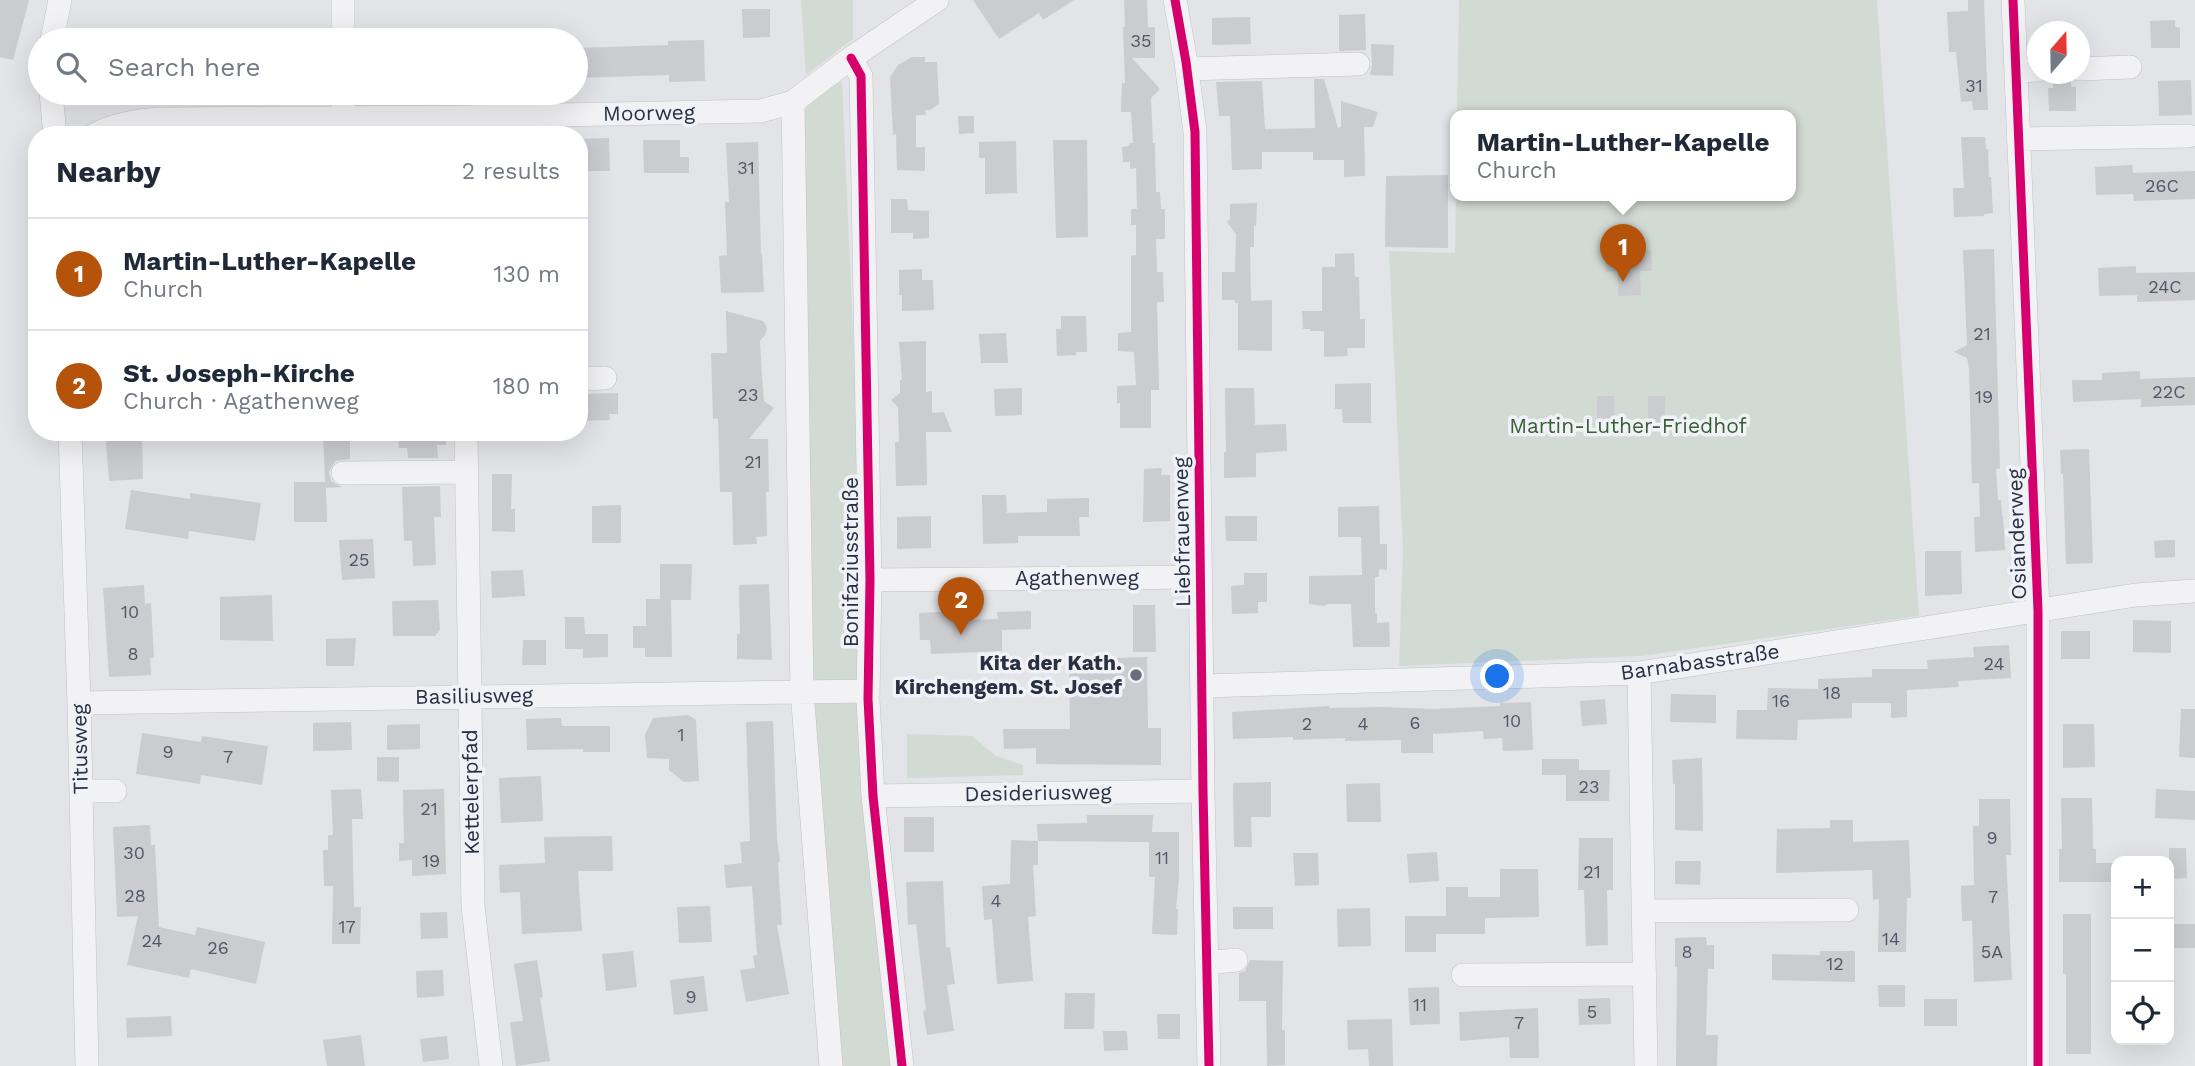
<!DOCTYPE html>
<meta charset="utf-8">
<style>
:root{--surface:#fff;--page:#f6f6f7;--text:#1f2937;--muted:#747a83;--line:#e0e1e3;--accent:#b45309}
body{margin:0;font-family:"Work Sans",sans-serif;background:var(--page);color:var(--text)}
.controls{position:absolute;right:21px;bottom:21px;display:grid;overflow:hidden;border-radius:14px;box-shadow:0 7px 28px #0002}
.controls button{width:63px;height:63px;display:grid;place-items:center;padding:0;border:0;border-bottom:2px solid var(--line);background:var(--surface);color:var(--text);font:35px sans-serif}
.compass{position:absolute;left:2027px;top:21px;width:63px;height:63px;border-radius:50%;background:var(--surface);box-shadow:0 7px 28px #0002;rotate:20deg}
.you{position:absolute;left:1498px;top:677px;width:24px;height:24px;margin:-18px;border:5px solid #fff;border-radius:50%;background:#1a73e8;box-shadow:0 0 0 10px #1a73e833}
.badge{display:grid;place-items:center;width:46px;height:46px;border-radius:50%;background:var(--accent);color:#fff;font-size:23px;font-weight:700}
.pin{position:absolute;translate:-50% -58px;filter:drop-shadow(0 2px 4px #0008)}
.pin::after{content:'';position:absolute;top:37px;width:24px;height:21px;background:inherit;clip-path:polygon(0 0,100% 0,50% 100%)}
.popup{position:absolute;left:1450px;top:110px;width:346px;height:91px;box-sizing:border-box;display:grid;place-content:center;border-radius:14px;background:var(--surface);filter:drop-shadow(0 2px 5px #0005);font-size:23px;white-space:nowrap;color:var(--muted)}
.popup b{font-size:26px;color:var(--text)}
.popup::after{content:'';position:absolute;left:50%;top:100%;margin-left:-14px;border:14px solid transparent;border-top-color:var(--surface)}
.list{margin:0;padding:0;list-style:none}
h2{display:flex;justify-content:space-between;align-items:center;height:91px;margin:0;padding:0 28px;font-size:30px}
h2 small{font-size:23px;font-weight:400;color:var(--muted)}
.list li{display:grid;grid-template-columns:46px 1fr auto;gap:21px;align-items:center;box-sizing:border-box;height:112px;padding:0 28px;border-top:2px solid var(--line)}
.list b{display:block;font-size:26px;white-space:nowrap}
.list p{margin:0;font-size:23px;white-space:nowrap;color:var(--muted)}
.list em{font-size:23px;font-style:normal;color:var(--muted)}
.icon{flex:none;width:38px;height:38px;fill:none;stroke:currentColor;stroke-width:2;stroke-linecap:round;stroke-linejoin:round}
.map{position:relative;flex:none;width:2195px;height:1066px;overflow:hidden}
.search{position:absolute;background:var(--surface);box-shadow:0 7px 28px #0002;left:28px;top:28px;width:560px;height:77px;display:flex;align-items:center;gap:18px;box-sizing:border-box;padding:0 24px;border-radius:38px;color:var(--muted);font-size:26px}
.panel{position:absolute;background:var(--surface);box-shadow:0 7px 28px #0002;left:28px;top:126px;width:560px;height:315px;border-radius:28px}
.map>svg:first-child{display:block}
</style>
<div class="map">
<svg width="2195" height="1066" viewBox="0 0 2195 1066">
<rect width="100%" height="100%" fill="#e2e4e8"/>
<!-- green -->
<path fill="#d2dbd3" d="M801 0H853V39L806 75Z
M1459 0H1877L1919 616 1642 656 1399 666 1403 550 1389 251 1455 253 1456 196H1791V116H1457Z
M842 81 864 582 894 1066H836L807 677 803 111 821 93Z
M907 734 972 736 996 756 1023 765V775L907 778Z"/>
<!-- building -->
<path fill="#caccd0" d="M0 0H29L13 60 0 57Z
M973 0H1074L1043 20 1039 13 999 39Z
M1124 0H1147L1148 27H1155V58H1132L1160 89 1151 98 1153 143H1155L1156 192H1160L1161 209H1165V239H1156L1157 272H1163L1164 302H1157L1159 390H1151V428H1120V403H1117V386L1136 385 1134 352 1118 351V333L1131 332V256L1136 255V225H1131V209H1137L1136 168 1130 169V162H1123L1122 147 1129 146 1130 143H1133L1131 112H1121L1122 83H1125L1123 27H1125Z
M1968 0H1984L1988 110H1973L1972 101 1961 102 1956 52H1949L1947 12 1968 11Z
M742 9H770V37L743 38Z
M1365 14 1366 50 1339 51V15Z
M1250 17 1251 44 1212 45V18Z
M2175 20V27L2180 28V48H2151L2150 21Z
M704 40 705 81 669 82V75L576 78V48L668 45V41Z
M1371 44 1394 45 1393 76 1370 75 1372 64Z
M912 57H925V62H937L939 104 930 110H925L926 115H916V147H925V171L897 170 896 134 893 135 890 77 898 65Z
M2053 77H2068L2071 79V87H2076V111H2049L2048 88H2053Z
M1314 79H1324L1338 128 1341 127V101L1378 112 1373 127H1364L1365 176 1344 177V160H1313V152H1262V169L1232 170 1230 116H1219L1216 82 1262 81 1265 129 1315 128Z
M2191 80 2192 115 2159 116 2158 81Z
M958 116H974V133L959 134Z
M1961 137H1985L1986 149H1988L1989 177H1991L1993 213 1984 214V216L1954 217 1953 188H1964Z
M609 138 610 171H579V139Z
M643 140H680V157H689V173H644Z
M1053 140H1087L1088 237 1056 238Z
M1016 141 1017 193 985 194V158H979V142Z
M758 142 761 254H762L764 292 721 293 719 256 727 255 725 202H729L726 143Z
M2132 165 2133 173 2195 171V199L2134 201 2133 194 2096 195 2095 167Z
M1448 175V248L1385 247 1386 176Z
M891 199H907L908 210 929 211V238L913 239V233H891Z
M1257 203 1256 226H1254V247H1250L1251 301 1272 300V351L1238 350V303H1235V300H1222V272H1235L1236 234 1227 222 1230 219V204Z
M1617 233H1639V250H1651L1652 271H1640L1641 295 1618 296V271L1606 272V251H1617Z
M1994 249 2000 469H1996L1998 500H2001L2002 516H2003L2005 550 1975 552 1974 517H1980L1979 483H1972L1969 369 1967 358 1954 352 1967 345 1963 250Z
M1354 253 1355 277H1359L1360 319H1365V348H1347L1348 356 1324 357V331H1310V329H1303L1302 311H1322V267H1335V254Z
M2136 266V273L2195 272V300L2137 302V295L2099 296 2098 268Z
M922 269V280H933L934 310 902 311V295H899V270Z
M726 311 763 321 767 328 765 335 760 341 762 377 764 401 774 408 749 439H768L769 492H766L767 536 756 537 757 544 733 545 732 492H720L718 418 713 419 711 353H727Z
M1061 316H1086L1087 352H1076V355L1057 356 1056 329H1061Z
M1006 333 1008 363H981L979 334Z
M926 341V392L932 391V413L944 412 952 432H926L927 485 896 486 895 442H899L898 407 891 400 900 393V380H902L899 342Z
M2140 371V379L2195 377V405L2141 407V399L2073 402 2072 380H2102V373Z
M1371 383V423H1343L1342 409H1335V384Z
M1022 388V415L995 416 994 389Z
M1225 388H1254L1255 425 1286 424 1287 451 1256 453V477L1224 478V452H1226Z
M618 393V414H609L610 420 579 421V394Z
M1597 396H1614L1615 427 1597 428Z
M1648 396H1665V426H1648Z
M105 432H142L143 479 109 481Z
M323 432H350V459L335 461 329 472 331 481 342 487 326 488 327 522H294V482H325Z
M398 432H446V445H437L438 458H408L407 448H399Z
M2089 449 2093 563 2066 564 2063 474H2061L2060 450Z
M1162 468 1161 475H1170V521L1143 522 1144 469Z
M492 474H512L511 509H515V532L492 531Z
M440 486 441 517H434L436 565 413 566 412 541H404L402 487Z
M131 490 190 499V493L261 503 255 541 189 531 188 539 125 529Z
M982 495H1006L1007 513 1047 512V499L1089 498V517H1079L1080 536H1018V543L983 544Z
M621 505V543H592V506Z
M1379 506 1380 544H1387V570L1379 569V577H1375V613H1377V623L1389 622 1390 647H1353L1351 604H1327L1325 606 1309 604V576L1362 575 1361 537H1338V507Z
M931 516V548L897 549V517Z
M1225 516H1257V541H1226Z
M373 539 375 578 342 580 339 540Z
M2165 540H2175V557L2155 558 2154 541Z
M1925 551H1961L1962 594 1925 596Z
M660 564H692L691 600H671L672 657H645V648H633V626H646V599H660Z
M523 570 525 596 492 598 491 571Z
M1244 573H1267V602H1258V613L1232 614 1231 586 1244 585Z
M769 584 772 660 737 659V634H740L739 585Z
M144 585 145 604 151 603 154 658H150L151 675 109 677 103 588Z
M272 595 273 641 220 640V597Z
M438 600 440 630 435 636H393L392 601Z
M1133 605H1155L1156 652H1133Z
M959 611 960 620 998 619 997 612 1031 611V629L1002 630V651L931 654 930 640H920L919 613Z
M565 617H584L585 634H608V657L583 658V649H565Z
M2133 620 2171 621V653L2133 652Z
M2061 631H2090V659H2061Z
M356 638 354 666H326V639Z
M523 640H546V665H522Z
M2009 645 2011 678 1958 681 1959 687 1907 690V717L1891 718V703H1852V718L1798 720 1797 740 1736 739 1737 710H1767L1768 688 1818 689V679L1872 677V669H1928L1927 660 1974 657 1973 647Z
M1147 657 1148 728H1161V765L1036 764V748L1004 749 1003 729H1070L1069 668 1118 667 1117 658Z
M1671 694 1716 695V723L1670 722Z
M1605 699 1607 724 1582 726 1580 701Z
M1531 702 1533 750 1503 751 1502 738 1484 739 1483 731 1433 734V753H1401V740L1345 741V738L1293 740V737L1233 739 1232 712 1329 706V708L1383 707 1433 709 1500 706V703Z
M2181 709H2195V758L2179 757Z
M688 715 696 720 699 781 684 782 669 770V759L647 758 645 735 653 718Z
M561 718 562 726H610V752H583V749L527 750 526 719Z
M773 721 777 839 780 862H778L782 925H777L789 994 746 1002 740 970 755 968 753 956 757 955 752 886 726 888 724 865 742 863 740 842 750 841 746 722Z
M351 722 352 750 313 751V723Z
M420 724V749L387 750V725Z
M2063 724H2094L2095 767 2063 768Z
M142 733 201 742 202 736 268 746 262 785 201 775 200 784 136 774Z
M377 757H399V782L377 781Z
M1702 758 1703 831 1675 830V784H1673L1672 760Z
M1542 759H1579V770H1610L1609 801H1566V775H1542Z
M541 776 543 821 501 823 499 778Z
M1271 782V817H1251L1252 847H1234L1233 783Z
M1380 783 1381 822H1347L1346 784Z
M361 789 363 819H352L354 907H361L360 944H332L333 886H324L323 850H328V835H333L331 790Z
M444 789 446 874 412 876V860L399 861V843H404L403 790Z
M2156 789 2195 791V820L2155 818Z
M2061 798H2092L2093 849H2096V863H2116V882H2059V849H2062Z
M1979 799H2010L2011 855H2006L2012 980 1974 982 1972 921H1962L1961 886 1974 885 1973 826H1979Z
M1087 815H1153L1152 832H1179V878L1176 909H1178L1177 935 1152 934 1155 877H1149V842L1038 841 1037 824 1087 823Z
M904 817H934V852H904Z
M1830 820H1853V842L1909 840 1911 898H1907L1906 952H1878L1879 899 1873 900 1872 870 1776 873 1777 829 1830 828Z
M150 825 151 845H155L159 927 195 935 197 927 265 942 256 984 191 969 189 978 127 965 138 916 117 917 113 827Z
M612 836 613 871H578L582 931 522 934 520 892 500 893 499 865 545 863 544 837Z
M1579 838H1613V890H1607L1608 945 1586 946 1584 890H1578Z
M1011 840 1038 841V865H1033L1036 916 1028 917 1033 981 997 984 992 919 984 920 982 886 1010 884Z
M2169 848H2186L2187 878 2169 879Z
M1437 852 1439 881 1409 883 1407 854Z
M1293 853H1318L1319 885 1295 886Z
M1675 861H1701L1700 885 1675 884Z
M1500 869H1538L1539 917 1485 918V934H1436V952H1405V916H1446V887H1468V897H1500Z
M943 881 946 948 950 947 955 984 947 985 954 1031 927 1035 923 1011 926 1010 916 924 908 925 906 882Z
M710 906 712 942 679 943 677 907Z
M1233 907H1273V929H1233Z
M1370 908 1371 946 1338 947 1337 909Z
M447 912 448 938 421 939 420 913Z
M2063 914H2091V1054H2066V974H2063Z
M2169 924H2195V948H2169Z
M1706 937 1707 945H1714V969H1708L1706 1035H1718L1717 1066H1676L1677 967H1675V938Z
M633 951 637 987 606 991 602 954Z
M1820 951H1855V982L1772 980V954L1820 955Z
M537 960 543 997 540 998 550 1061 516 1066 510 1022 523 1021 514 964Z
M1250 960 1283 961 1282 1030H1285V1065L1267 1066 1266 1001H1239V973L1245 971Z
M443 970 444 996 417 998 416 971Z
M704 976 708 1011 674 1015 670 980Z
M1878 985H1905V1007H1879Z
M1439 987 1440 1024 1410 1025 1408 988Z
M1065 993H1095L1094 1029H1064Z
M1610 998 1611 1024 1579 1025 1578 999Z
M1924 999H1957V1026H1924Z
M1538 1008 1539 1058H1510L1509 1037 1460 1041 1459 1012Z
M1157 1014H1180V1039H1158Z
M171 1016 172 1036 127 1038 126 1018Z
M1392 1019 1393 1066H1369L1368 1049 1348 1050 1347 1020Z
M1103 1031H1127L1128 1050 1104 1051Z
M361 1035 365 1066H327L323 1040Z
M447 1036 449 1059 423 1062 420 1039Z"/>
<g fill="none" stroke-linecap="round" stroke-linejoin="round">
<defs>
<path id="minor" d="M1175 0 1186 62 1195 132 1203 791 1209 1066
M2013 0 2038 611V1066
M52 40 60 0
M343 40V0
M851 58 861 76 870 580 868 699 873 796 902 1066
M1187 69 1358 64
M2080 69 2130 67
M2016 71 2038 70
M51 93 55 135
M793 102 802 690 831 1066
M343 118V93
M94 135C115 124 135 121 159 119L461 117 761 111 793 102 851 58 937 0
M2018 139 2189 136
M579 379 605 378
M70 432 79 703 87 1066
M466 432 473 906 491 1066
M343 473 467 472
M870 580 1200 577
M1639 673 1646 1066
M1202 686 1639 673 2136 595 2195 591
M79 703 868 691
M81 791H115
M873 796 1203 791
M1644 911 1847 910
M1207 963 1236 960
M1463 975 1645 974"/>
</defs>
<!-- minor casing -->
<use href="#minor" stroke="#c0c2c6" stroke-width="24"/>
<!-- minor -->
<use href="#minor" stroke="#f2f2f4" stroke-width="23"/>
<defs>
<path id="cycleway" d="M1175 0 1186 62 1195 132 1203 791 1209 1066
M2013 0 2038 611V1066
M851 58 861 76 870 580 868 699 873 796 902 1066"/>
</defs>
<!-- cycleway casing -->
<use href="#cycleway" stroke="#f0f2f7" stroke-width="13"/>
<!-- cycleway -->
<use href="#cycleway" stroke="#d6006c" stroke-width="9"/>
</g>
<!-- markers -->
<circle fill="#696f7c" stroke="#f0f2f7" stroke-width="2.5" cx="1136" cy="675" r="7"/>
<g text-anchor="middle" stroke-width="7" stroke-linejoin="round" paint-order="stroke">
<!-- number labels -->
<g font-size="18" fill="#515866">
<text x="1141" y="47">35</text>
<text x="1974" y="92">31</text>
<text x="746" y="174">31</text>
<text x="2162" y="192">26C</text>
<text x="2165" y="293">24C</text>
<text x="1982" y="340">21</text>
<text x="2169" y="398">22C</text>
<text x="748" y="401">23</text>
<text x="1984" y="403">19</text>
<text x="753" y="468">21</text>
<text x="359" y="566">25</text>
<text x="130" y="618">10</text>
<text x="133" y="660">8</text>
<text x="1994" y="670">24</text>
<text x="1832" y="699">18</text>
<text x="1781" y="707">16</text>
<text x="1512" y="727">10</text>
<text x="1415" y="729">6</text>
<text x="1307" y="730">2</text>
<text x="1363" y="730">4</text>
<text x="681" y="741">1</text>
<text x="168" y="758">9</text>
<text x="228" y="763">7</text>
<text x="1589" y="793">23</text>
<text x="429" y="815">21</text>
<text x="1992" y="844">9</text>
<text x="134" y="859">30</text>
<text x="1162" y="864">11</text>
<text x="431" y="867">19</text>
<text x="1592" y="878">21</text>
<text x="135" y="902">28</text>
<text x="1993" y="903">7</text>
<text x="996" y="907">4</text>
<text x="347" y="933">17</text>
<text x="1891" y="945">14</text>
<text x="152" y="947">24</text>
<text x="218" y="954">26</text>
<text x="1687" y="958">8</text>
<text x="1992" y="958">5A</text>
<text x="1835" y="970">12</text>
<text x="691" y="1003">9</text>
<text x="1420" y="1011">11</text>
<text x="1592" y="1018">5</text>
<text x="1519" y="1029">7</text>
</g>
<!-- street labels -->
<g font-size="21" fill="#283042" stroke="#f0f2f7">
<text transform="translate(649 113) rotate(-1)" y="7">Moorweg</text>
<text transform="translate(1182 532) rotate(-91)" y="7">Liebfrauenweg</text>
<text transform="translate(2017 534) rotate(-92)" y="7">Osianderweg</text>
<text transform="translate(851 562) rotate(-90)" y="7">Bonifaziusstraße</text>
<text x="1077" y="585">Agathenweg</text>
<text transform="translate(1700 662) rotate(-8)" y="7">Barnabasstraße</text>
<text transform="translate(474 696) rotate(-1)" y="7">Basiliusweg</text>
<text transform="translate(80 749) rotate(-91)" y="7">Titusweg</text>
<text transform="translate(471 792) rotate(-91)" y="7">Kettelerpfad</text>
<text transform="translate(1038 793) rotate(-1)" y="7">Desideriusweg</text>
</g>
<!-- park labels -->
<g font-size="21" fill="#3a5e35" stroke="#f0f2f7">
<text x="1628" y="433">Martin-Luther-Friedhof</text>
</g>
<!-- poi labels -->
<g font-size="21" font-weight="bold" fill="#283042" stroke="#f0f2f7" text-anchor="end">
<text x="1122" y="670">Kita der Kath.<tspan x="1122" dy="24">Kirchengem. St. Josef</tspan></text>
</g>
</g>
</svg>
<div class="controls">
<button>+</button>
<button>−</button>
<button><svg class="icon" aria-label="locate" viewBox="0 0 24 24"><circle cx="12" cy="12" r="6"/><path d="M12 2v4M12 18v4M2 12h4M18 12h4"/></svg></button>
</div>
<svg class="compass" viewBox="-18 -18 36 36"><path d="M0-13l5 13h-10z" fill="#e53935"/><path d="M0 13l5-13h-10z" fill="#747a83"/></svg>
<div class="you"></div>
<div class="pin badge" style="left:1623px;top:282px">1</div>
<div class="popup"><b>Martin-Luther-Kapelle</b>Church</div>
<div class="pin badge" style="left:961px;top:635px">2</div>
<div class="search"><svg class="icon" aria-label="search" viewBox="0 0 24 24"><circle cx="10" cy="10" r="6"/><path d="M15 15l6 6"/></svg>Search here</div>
<section class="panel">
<h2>Nearby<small>2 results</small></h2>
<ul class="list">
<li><span class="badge">1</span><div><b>Martin-Luther-Kapelle</b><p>Church</p></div><em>130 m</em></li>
<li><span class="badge">2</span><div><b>St. Joseph-Kirche</b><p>Church · Agathenweg</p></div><em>180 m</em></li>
</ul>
</section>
</div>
